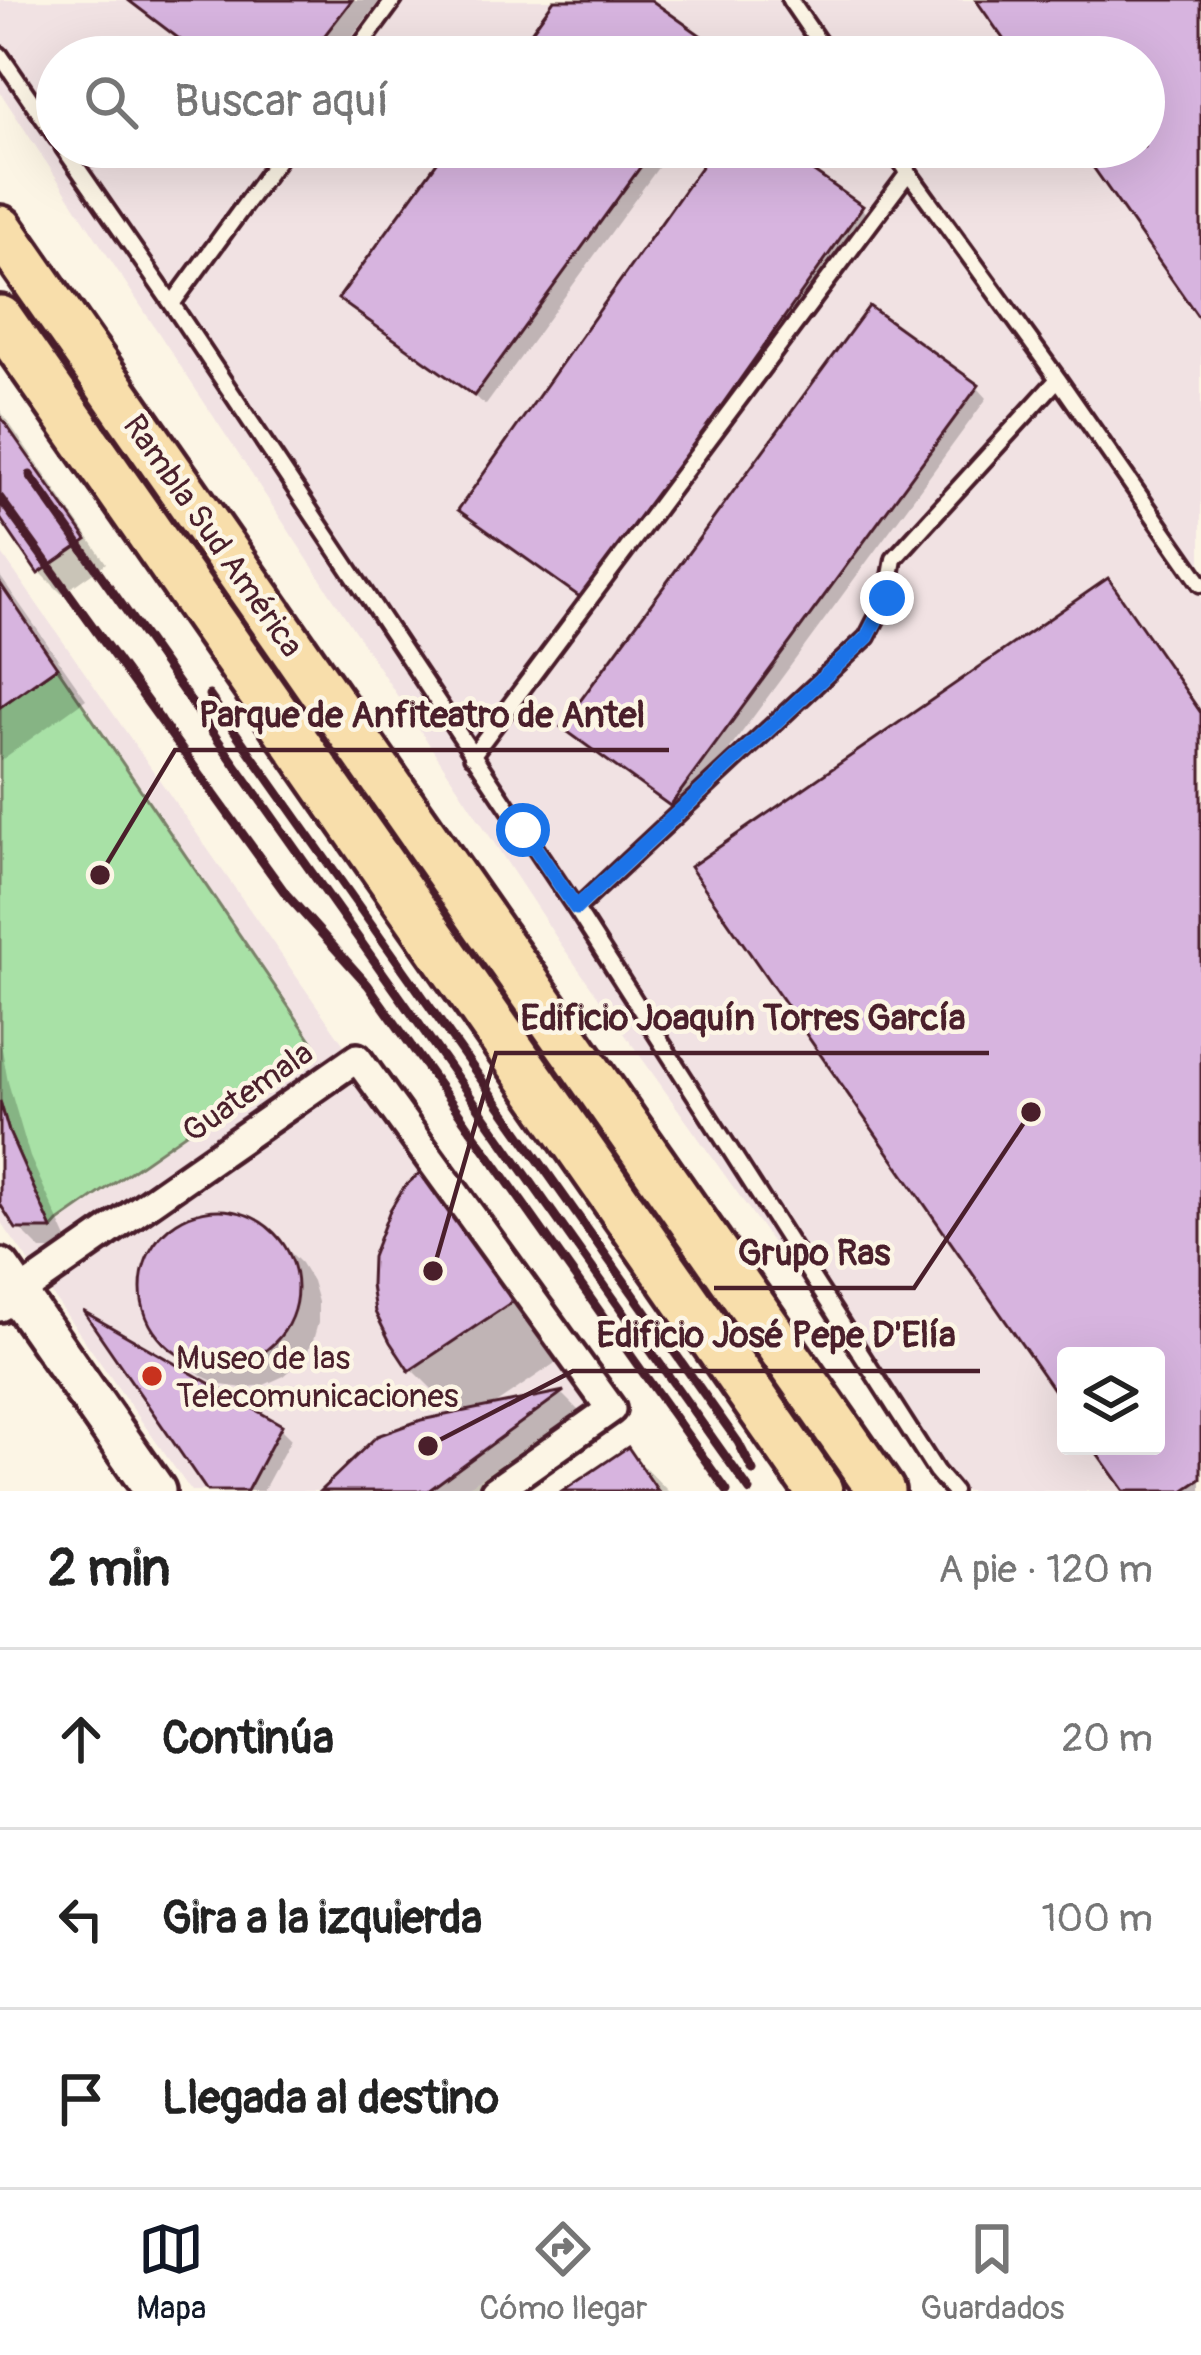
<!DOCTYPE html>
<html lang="es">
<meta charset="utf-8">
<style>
:root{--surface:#fff;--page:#f6f6f6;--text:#222;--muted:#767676;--line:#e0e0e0;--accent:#111827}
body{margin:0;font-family:Pangolin,sans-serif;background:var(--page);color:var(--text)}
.controls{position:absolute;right:36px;bottom:36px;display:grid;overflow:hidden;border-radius:12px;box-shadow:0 12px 48px #0002}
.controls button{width:108px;height:108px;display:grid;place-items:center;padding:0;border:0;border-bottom:3px solid var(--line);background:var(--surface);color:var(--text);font:60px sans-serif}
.stop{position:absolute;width:36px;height:36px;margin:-27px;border:9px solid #1a73e8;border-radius:50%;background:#fff}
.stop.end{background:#1a73e8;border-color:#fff;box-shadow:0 3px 12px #0008}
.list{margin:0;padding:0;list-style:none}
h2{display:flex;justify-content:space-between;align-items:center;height:156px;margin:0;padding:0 48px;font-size:51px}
h2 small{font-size:39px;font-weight:400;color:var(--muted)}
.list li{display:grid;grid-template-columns:78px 1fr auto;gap:36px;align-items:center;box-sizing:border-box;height:180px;padding:0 48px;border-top:3px solid var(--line)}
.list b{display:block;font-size:45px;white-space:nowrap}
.list em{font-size:39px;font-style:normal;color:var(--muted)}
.icon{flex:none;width:66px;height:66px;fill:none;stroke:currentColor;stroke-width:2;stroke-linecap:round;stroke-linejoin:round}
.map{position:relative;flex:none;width:1201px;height:1491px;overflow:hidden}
.search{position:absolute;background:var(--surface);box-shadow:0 12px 48px #0002;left:36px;right:36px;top:36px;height:132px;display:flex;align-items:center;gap:30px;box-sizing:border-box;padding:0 42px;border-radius:66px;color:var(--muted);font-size:45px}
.sheet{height:696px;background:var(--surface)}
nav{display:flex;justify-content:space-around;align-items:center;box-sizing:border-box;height:168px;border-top:3px solid var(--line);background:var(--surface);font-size:33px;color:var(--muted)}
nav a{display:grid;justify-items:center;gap:6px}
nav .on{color:var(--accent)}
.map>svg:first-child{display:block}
</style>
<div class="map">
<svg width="1201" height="1491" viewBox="0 0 1201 1491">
<rect width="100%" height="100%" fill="#fcf5e5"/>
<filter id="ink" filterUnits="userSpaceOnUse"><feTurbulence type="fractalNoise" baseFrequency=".00833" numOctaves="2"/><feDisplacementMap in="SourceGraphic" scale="24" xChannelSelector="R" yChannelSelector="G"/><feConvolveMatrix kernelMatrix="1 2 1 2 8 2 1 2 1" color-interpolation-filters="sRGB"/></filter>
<g filter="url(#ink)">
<!-- built -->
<path fill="#f1e2e3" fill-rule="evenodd" d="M0 0H1201V1491H949L560 943 0 92ZM57 57H1144V147H57ZM1066 1356H1156V1446H1066Z
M0 551 592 1401 462 1491H191L0 1221Z"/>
<!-- green -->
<path fill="#a8e1a6" stroke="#798068" stroke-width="3" d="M57 667 314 1044 58 1222 52 1229 9 1132 0 1101V707Z"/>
<!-- shadow -->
<path fill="#0003" d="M127 0H380L337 57H202Z
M451 147H673L486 405 352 309Z
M719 147H773L861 208 871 219 596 608 472 521 462 510Z
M977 387 987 398 682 814 575 737 565 727Z
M0 410 106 563 62 594 40 572 3 517 0 519Z
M0 576 86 699 0 761Z
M1118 593 1201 712V1491H1127L1096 1446H1156V1356H1066V1403L694 868Z
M0 1038 8 1082 30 1157 72 1250H41L18 1227 0 1199Z
M423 1174 567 1355 486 1410 563 1395 592 1424 502 1491H323L458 1415 412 1369 392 1341Z
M220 1213 241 1216 261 1225 277 1239 301 1263 312 1281 318 1302V1323L312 1344 300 1362 284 1376 264 1385 243 1388 221 1385 202 1376 162 1338 150 1320 144 1299V1278L150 1257 162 1239 179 1225 199 1216Z
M280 1428 291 1439 263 1491H211Z
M628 1450 668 1491H568Z"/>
<!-- building -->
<path fill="#d7b4df" stroke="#4a1f2b" stroke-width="3" d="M128 0H352L308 57H203Z
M554 0H651L724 52 721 57H513Z
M976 0H1201V321L1079 147H1144V57H1016Z
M448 147H655L474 396 338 299Z
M715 147H778L863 206 584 600 458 510Z
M869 306 979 385 670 806 561 727Z
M0 416 87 540 38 574 0 518Z
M1108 578 1201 713V1479L1183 1491H1124L1092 1446H1156V1356H1066V1408L690 867Z
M0 583 57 667 0 707Z
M0 1101 9 1132 52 1229H16L0 1204Z
M423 1170 515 1300 409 1371 390 1342 375 1312 371 1285 372 1257 390 1210 404 1187Z
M141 1288a78 78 0 1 1 156 0a78 78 0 1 1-156 0Z
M83 1311 282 1425 247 1491H207Z
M564 1391 428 1491H320L377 1436 421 1420Z
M628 1447 658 1491H563Z"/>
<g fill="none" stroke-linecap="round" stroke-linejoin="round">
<defs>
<path id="lane" d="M790 0 829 57
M0 55 57 138
M352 57 394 0
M63 147 172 304 576 909 936 1471 953 1491
M890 147 1058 379 1201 584
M172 304 287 147
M472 756 908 173
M576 909 867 637 887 598 894 559 1058 379"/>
<path id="street" d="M0 1307 357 1058 611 1409 495 1491"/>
<path id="secondary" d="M0 1269 155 1491"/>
<path id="primary" d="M0 229 881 1491
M0 319 819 1491"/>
</defs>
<!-- lane casing -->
<use href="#lane" stroke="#4a1f2b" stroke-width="22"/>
<!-- street casing -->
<use href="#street" stroke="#4a1f2b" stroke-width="36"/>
<!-- secondary casing -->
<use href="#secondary" stroke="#4a1f2b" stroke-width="48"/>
<!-- primary casing -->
<use href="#primary" stroke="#4a1f2b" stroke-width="54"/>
<!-- lane -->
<use href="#lane" stroke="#fcf5e5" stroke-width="14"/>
<!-- street -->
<use href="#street" stroke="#fcf5e5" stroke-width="27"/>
<!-- secondary -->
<use href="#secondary" stroke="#fcf5e5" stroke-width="39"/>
<!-- primary -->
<use href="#primary" stroke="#f8deab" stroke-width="45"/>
<!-- rail -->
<path stroke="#4a1f2b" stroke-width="9" d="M30 475 750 1491
M0 498 286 894 368 985 727 1491
M209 695 738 1442 753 1471"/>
</g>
</g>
<g fill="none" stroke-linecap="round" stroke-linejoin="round" filter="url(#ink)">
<!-- route -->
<path stroke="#1a73e8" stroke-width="15" d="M523 830 576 908 867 637 887 598"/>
</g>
<!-- markers -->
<circle fill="#c8321e" stroke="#fcf5e5" stroke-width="4.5" cx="152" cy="1376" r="12"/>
<g text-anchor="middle" stroke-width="9" stroke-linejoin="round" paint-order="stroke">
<!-- street labels -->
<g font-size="33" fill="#4a1f2b" stroke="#fcf5e5">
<text transform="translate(214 535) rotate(55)" y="12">Rambla Sud América</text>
<text transform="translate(247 1091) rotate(-35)" y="12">Guatemala</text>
</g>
<!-- poi labels -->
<g font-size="33" fill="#4a1f2b" stroke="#fcf5e5" text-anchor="start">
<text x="176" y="1369">Museo de las<tspan x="176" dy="38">Telecomunicaciones</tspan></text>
</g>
</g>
<!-- callouts -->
<path fill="none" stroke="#4a1f2b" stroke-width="4.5" d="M100 875L175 750H669M433 1271L496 1053H989M1031 1112L914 1288H714M428 1446L573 1371H980"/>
<g fill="#4a1f2b" stroke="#fcf5e5" stroke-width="4.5">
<circle cx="100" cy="875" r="12"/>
<circle cx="433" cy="1271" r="12"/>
<circle cx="1031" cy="1112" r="12"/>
<circle cx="428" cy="1446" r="12"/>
</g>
<g font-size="36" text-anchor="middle" font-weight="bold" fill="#4a1f2b" stroke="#fcf5e5" stroke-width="9" stroke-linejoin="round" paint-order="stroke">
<text x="422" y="727">Parque de Anfiteatro de Antel</text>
<text x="743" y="1030">Edificio Joaquín Torres García</text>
<text x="814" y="1265">Grupo Ras</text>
<text x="776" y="1347">Edificio José Pepe D'Elía</text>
</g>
</svg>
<div class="controls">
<button><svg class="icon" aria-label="layers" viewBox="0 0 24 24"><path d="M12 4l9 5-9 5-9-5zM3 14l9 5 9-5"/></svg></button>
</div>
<div class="stop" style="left:523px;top:830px"></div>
<div class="stop end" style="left:887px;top:598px"></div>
<div class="search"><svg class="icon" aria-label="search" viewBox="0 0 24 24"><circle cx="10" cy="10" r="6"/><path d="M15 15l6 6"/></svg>Buscar aquí</div>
</div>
<section class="sheet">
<h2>2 min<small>A pie · 120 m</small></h2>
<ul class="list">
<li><svg class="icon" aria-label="ahead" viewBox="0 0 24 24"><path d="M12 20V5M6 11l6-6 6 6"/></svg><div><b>Continúa</b></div><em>20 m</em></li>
<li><svg class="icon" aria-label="left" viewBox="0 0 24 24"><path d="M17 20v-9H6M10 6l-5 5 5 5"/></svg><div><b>Gira a la izquierda</b></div><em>100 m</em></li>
<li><svg class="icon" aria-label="arrive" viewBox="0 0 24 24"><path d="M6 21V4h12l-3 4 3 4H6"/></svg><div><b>Llegada al destino</b></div></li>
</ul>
</section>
<nav>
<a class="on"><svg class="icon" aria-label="map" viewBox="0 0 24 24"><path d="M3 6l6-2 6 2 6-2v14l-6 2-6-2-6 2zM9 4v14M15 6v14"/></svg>Mapa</a>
<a><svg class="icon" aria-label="directions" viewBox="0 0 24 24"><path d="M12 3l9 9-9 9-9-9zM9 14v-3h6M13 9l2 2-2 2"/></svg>Cómo llegar</a>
<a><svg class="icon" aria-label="saved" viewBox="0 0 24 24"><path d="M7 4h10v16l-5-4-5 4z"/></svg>Guardados</a>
</nav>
